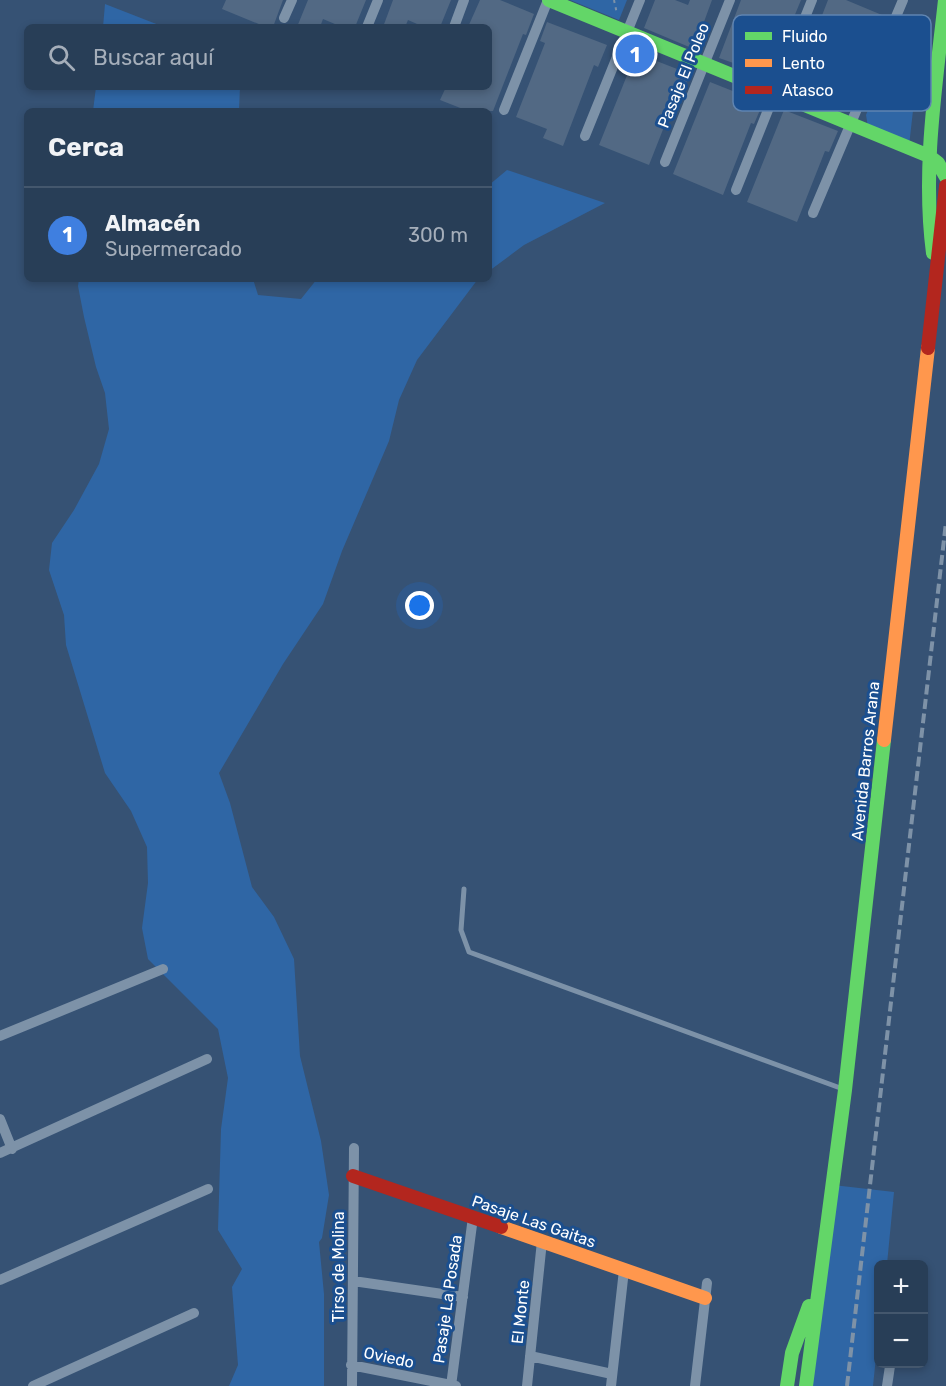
<!DOCTYPE html>
<html lang="es">
<meta charset="utf-8">
<style>
:root{--surface:#283e57;--page:#344961;--text:#f1f3f6;--muted:#a5aeba;--line:#44576d;--accent:#90b9f0}
body{margin:0;font-family:Rubik,sans-serif;background:var(--page);color:var(--text)}
.controls{position:absolute;right:18px;bottom:18px;display:grid;overflow:hidden;border-radius:9px;box-shadow:0 3px 9px #0003}
.controls button{width:54px;height:54px;display:grid;place-items:center;padding:0;border:0;border-bottom:2px solid var(--line);background:var(--surface);color:var(--text);font:30px sans-serif}
.you{position:absolute;left:420px;top:606px;width:21px;height:21px;margin:-15px;border:4px solid #fff;border-radius:50%;background:#1a73e8;box-shadow:0 0 0 9px #1a73e833}
.badge{display:grid;place-items:center;width:39px;height:39px;border-radius:50%;background:var(--accent);color:#fff;font-size:20px;font-weight:700}
.pin{position:absolute;translate:-50% -50%;border:3px solid #fff;box-shadow:0 2px 6px #0006}
.list{margin:0;padding:0;list-style:none}
h2{display:flex;justify-content:space-between;align-items:center;height:78px;margin:0;padding:0 24px;font-size:26px}
h2 small{font-size:20px;font-weight:400;color:var(--muted)}
.list li{display:grid;grid-template-columns:39px 1fr auto;gap:18px;align-items:center;box-sizing:border-box;height:96px;padding:0 24px;border-top:2px solid var(--line)}
.list b{display:block;font-size:22px;white-space:nowrap}
.list p{margin:0;font-size:20px;white-space:nowrap;color:var(--muted)}
.list em{font-size:20px;font-style:normal;color:var(--muted)}
.icon{flex:none;width:33px;height:33px;fill:none;stroke:currentColor;stroke-width:2;stroke-linecap:round;stroke-linejoin:round}
.map{position:relative;flex:none;width:946px;height:1386px;overflow:hidden}
.search{position:absolute;background:var(--surface);box-shadow:0 3px 9px #0003;left:24px;top:24px;width:468px;height:66px;display:flex;align-items:center;gap:15px;box-sizing:border-box;padding:0 21px;border-radius:9px;color:var(--muted);font-size:22px}
.panel{position:absolute;background:var(--surface);box-shadow:0 3px 9px #0003;left:24px;top:108px;width:468px;height:174px;border-radius:9px}
.map>svg:first-child{display:block}
</style>
<div class="map">
<svg width="946" height="1386" viewBox="0 0 946 1386">
<rect width="100%" height="100%" fill="#365274"/>
<!-- green -->
<path fill="#2f66a5" d="M570 0H627L619 20Z
M105 4 164 27H103Z
M916 16 923 22 909 146 868 127 866 115 903 24 909 17Z
M96 87H240L239 111H93Z
M507 170 605 203 524 245 489 271V185Z
M79 279H253L258 295 301 299 317 279H478L417 360 399 400 389 441 342 551 323 604 283 664 219 773 230 803 252 887 274 917 294 959 300 1056 321 1141 329 1195 322 1238 319 1242 324 1294V1386H229L238 1365 232 1287 242 1269 218 1230 221 1129 228 1078 218 1029 148 959 142 928 148 883 147 847 131 811 105 773 66 645 64 615 49 570 52 543 74 510 99 464 109 429 105 393 96 367 84 317 78 286Z
M833 1185 894 1192 887 1264H878V1337L873 1386H810Z"/>
<!-- building -->
<path fill="#526984" d="M226 0H283L273 27H266L222 9Z
M308 0H366L355 27H342L323 19 320 27H297Z
M393 0H451L440 27H424L408 20 405 27H383Z
M480 0H500L534 14 526 35 523 34 493 111H468L440 100 446 87H489V27H468Z
M655 0H675L688 5 690 0H712L694 49 644 28Z
M741 0H801L770 75 743 64 742 66 719 58Z
M828 0H846L882 15 845 107 793 90Z
M547 22 607 45 598 67 594 65 563 146 543 138 547 129 516 117 545 43 540 41Z
M636 53 690 74 681 95 677 94 649 165 599 145Z
M710 82 763 103 754 124 751 123 723 195 673 174Z
M784 110 838 131 829 152 825 151 797 222 747 202Z"/>
<g fill="none" stroke-linecap="round" stroke-linejoin="round">
<!-- path -->
<path stroke="#7d92a8" stroke-width="2" stroke-dasharray="3 4.5" stroke-linecap="butt" d="M614 0 617 14"/>
<!-- lane -->
<path stroke="#7d92a8" stroke-width="5" d="M464 889 461 930 469 952 843 1089"/>
<!-- street -->
<path stroke="#7d92a8" stroke-width="10" d="M284 18 292 0
M367 27 378 0
M454 27 464 0
M504 110 548 0
M585 136 640 0
M665 162 730 0
M736 190 812 0
M813 213 903 0
M0 1036 163 969
M0 1119 12 1149
M0 1153 207 1059
M0 1280 208 1189
M353 1281 463 1297
M530 1356 612 1374
M351 1365 456 1386
M33 1386 194 1313
M352 1386 354 1148
M451 1386 473 1217
M527 1386 542 1241
M611 1386 624 1270
M695 1386 707 1283
M887 1386 890 1366"/>
<!-- fast -->
<path stroke="#63d668" stroke-width="14" d="M549 0 929 156 938 163 946 177
M933 253C922 169 936 84 945 0
M787 1386 792 1353 809 1306
M806 1386 845 1090 884 740"/>
<!-- slow -->
<path stroke="#ff974d" stroke-width="14" d="M884 740 928 348
M501 1227 705 1298"/>
<!-- jam -->
<path stroke="#b3261e" stroke-width="14" d="M928 348 946 186
M353 1176 501 1227"/>
<!-- rail -->
<path stroke="#7e92a7" stroke-width="4" stroke-dasharray="10 4.5" stroke-linecap="butt" d="M847 1386 946 522"/>
</g>
<g text-anchor="middle" stroke-width="6" stroke-linejoin="round" paint-order="stroke">
<!-- street labels -->
<g font-size="16" fill="#fff" stroke="#1b4f8f">
<text transform="translate(683 75) rotate(-68)" y="6">Pasaje El Poleo</text>
<text transform="translate(865 761) rotate(-84)" y="6">Avenida Barros Arana</text>
<text transform="translate(534 1221) rotate(19)" y="6">Pasaje Las Gaitas</text>
<text transform="translate(338 1267) rotate(-90)" y="6">Tirso de Molina</text>
<text transform="translate(447 1299) rotate(-82)" y="6">Pasaje La Posada</text>
<text transform="translate(520 1312) rotate(-84)" y="6">El Monte</text>
<text transform="translate(389 1357) rotate(12)" y="6">Oviedo</text>
</g>
</g>
<!-- legend -->
<rect x="733" y="15" width="198" height="96" rx="9" fill="#1b4f8f" stroke="#5f84b1" stroke-width="1.5"/>
<rect x="745" y="32" width="27" height="8" fill="#63d668"/>
<rect x="745" y="59" width="27" height="8" fill="#ff974d"/>
<rect x="745" y="86" width="27" height="8" fill="#b3261e"/>
<g font-size="16" fill="#fff">
<text x="782" y="42">Fluido</text>
<text x="782" y="69">Lento</text>
<text x="782" y="96">Atasco</text>
</g>
</svg>
<div class="controls">
<button>+</button>
<button>−</button>
</div>
<div class="you"></div>
<div class="pin badge" style="left:635px;top:54px;background:#3f7fe0">1</div>
<div class="search"><svg class="icon" aria-label="search" viewBox="0 0 24 24"><circle cx="10" cy="10" r="6"/><path d="M15 15l6 6"/></svg>Buscar aquí</div>
<section class="panel">
<h2>Cerca<small></small></h2>
<ul class="list">
<li><span class="badge" style="background:#3f7fe0">1</span><div><b>Almacén</b><p>Supermercado</p></div><em>300 m</em></li>
</ul>
</section>
</div>
